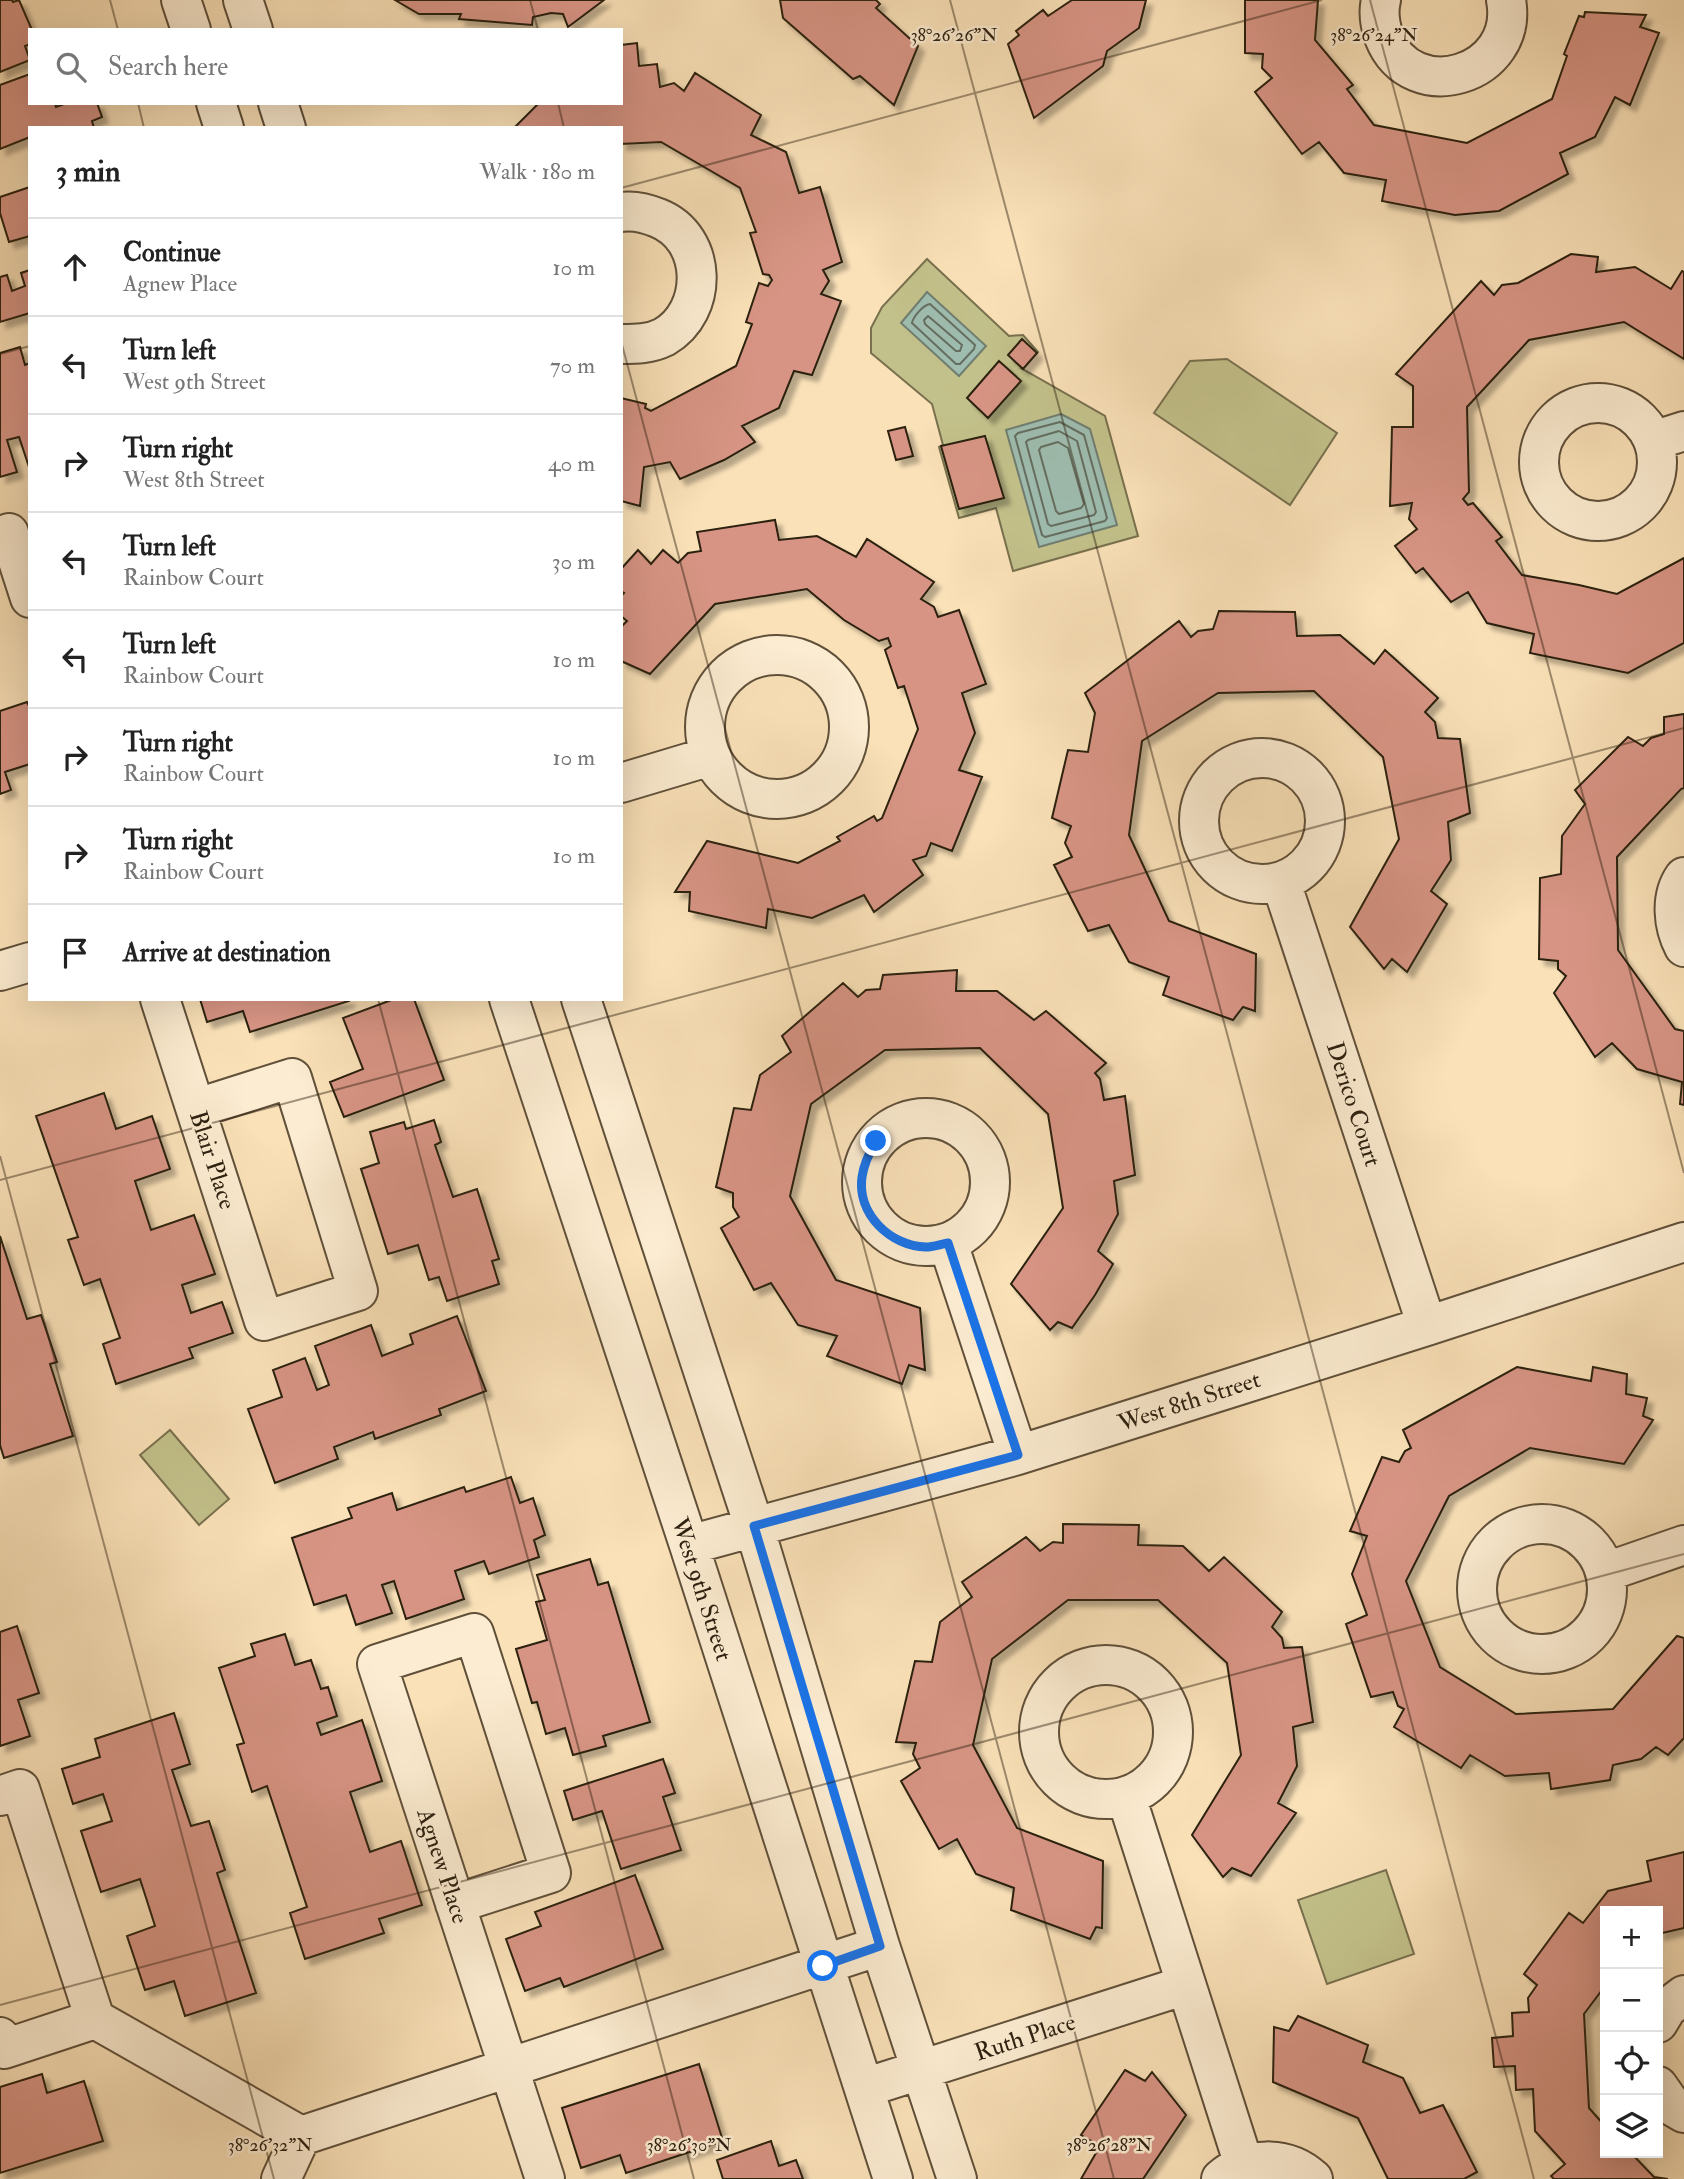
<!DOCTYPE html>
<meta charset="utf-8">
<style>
:root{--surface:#fff;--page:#f2f2f2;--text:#222;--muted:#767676;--line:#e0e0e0}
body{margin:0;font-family:"IM FELL Double Pica",serif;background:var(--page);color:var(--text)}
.controls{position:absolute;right:21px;bottom:21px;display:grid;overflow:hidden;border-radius:0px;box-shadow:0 7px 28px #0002}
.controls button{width:63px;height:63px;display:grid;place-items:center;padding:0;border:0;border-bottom:2px solid var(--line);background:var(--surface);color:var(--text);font:35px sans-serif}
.stop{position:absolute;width:21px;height:21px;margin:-16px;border:5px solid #1a73e8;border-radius:50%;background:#fff}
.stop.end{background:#1a73e8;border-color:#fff;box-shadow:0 2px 7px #0008}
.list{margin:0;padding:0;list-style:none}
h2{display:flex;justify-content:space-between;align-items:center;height:91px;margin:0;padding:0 28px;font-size:30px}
h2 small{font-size:23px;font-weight:400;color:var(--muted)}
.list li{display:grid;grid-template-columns:46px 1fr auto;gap:21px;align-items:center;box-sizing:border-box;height:98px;padding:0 28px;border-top:2px solid var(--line)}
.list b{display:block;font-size:26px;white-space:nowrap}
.list p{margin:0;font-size:23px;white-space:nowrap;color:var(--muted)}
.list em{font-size:23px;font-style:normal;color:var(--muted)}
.icon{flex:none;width:38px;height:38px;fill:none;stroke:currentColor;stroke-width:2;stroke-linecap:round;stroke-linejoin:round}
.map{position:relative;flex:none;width:1684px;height:2179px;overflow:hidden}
.search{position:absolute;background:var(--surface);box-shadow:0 7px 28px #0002;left:28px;top:28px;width:595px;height:77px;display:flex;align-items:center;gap:18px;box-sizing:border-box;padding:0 24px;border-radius:0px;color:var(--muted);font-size:26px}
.panel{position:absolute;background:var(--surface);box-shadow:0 7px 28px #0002;left:28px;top:126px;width:595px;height:875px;border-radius:0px}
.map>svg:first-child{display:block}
</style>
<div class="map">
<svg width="1684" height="2179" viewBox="0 0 1684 2179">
<defs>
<filter id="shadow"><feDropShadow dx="6" dy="6" stdDeviation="2" flood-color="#0004"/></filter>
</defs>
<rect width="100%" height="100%" fill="#fae1b8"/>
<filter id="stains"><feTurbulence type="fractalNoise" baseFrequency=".00286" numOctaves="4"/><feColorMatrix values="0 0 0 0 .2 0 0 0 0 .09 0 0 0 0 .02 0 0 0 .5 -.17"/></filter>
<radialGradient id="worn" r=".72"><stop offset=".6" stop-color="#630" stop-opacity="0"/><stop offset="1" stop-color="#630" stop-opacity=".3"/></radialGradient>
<!-- green -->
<path fill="#c3c18b" stroke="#78704e" stroke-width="2" d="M927 259 1009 336 1023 335 1038 352 1021 368 1105 416 1138 536 1013 571 996 508 959 518 939 447 943 445 932 404 871 353V328L882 307Z
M1227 359 1337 433 1290 505 1154 413 1190 361Z
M170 1430 229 1499 199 1525 140 1455Z
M1386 1870 1414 1954 1327 1984 1298 1900Z"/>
<!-- water -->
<path fill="#9ebdb0" stroke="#707e70" stroke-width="2" d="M927 292 986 346 959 376 901 323Z
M1061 414 1090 429 1117 525 1039 547 1006 430Z"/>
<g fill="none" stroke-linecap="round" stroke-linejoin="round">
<!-- shore -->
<path stroke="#656e60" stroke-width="2" d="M930 304 975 345 974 349 960 364H956L912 323C913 317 923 305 930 304Z
M928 316 962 345 960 351H956L925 324 924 320Z
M1060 422 1084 435 1107 518 1105 521 1045 537 1042 535 1015 436 1018 433Z
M1059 431 1077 441 1096 512 1094 515 1051 526 1048 524 1026 442 1028 440Z
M1058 442 1068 448 1084 504 1081 508 1059 514 1056 511 1039 450 1041 447Z"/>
</g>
<!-- building -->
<path fill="#d79484" stroke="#2c2010" stroke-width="2" filter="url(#shadow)" d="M0 0H12L13 2 19 0 32 30H30V44L25 46 30 60 0 72Z
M395 0H604L568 27 563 14 551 13 533 17 532 25 459 19 461 14H419Z
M780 0H876L880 4 876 8 918 46 894 105 860 76 853 79 783 18Z
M1072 0H1146L1139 28 1107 51 1103 66 1034 118 1008 44 1019 35 1016 31 1043 10 1048 16Z
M1245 0H1318L1315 40 1353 85 1347 89 1374 125 1467 143 1552 99 1567 56 1564 54 1579 16 1584 17 1585 12 1646 15 1640 27 1659 33 1630 105 1615 97 1595 137 1560 153 1568 174 1499 211 1455 215 1382 201 1386 180 1344 173 1319 142 1302 154 1255 92 1272 78 1262 68 1263 54 1245 53Z
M637 43 639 66 657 64 660 87 674 83 684 91 695 73 761 115 751 135 786 152 799 193 820 187 842 262 823 270 829 281 821 294 841 301 812 375 794 371 779 408 742 426 755 442 724 460 680 479 670 462 644 467 640 506 621 501V398L646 404 645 408 651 411 736 366 752 324 746 322 759 283 768 286 772 280 769 275 763 274 750 233 756 232 740 188 661 142 621 144V128H514L539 103H621V45Z
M30 74V103H55L56 107 67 103H97L102 117 92 121 94 128H30V137L0 149V85Z
M30 187V236L9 242 0 213V197Z
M1571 254 1598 257 1596 272 1635 267 1671 289 1682 271 1684 272V359L1624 322 1529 340 1467 407 1469 492 1463 499 1468 505 1473 503 1502 537 1496 541 1522 575 1579 585 1617 594 1684 558V643L1628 673 1530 653 1534 634 1487 623 1468 592 1451 602 1423 568 1416 573 1395 546 1417 529 1409 519 1412 503 1390 506 1392 427H1413V386L1396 374 1481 281 1494 295 1502 285 1518 283Z
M30 270V313L0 322V277L7 275 12 291 25 286 21 273Z
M1022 339 1037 353 1023 369 1008 355Z
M20 347 25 365 30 363V470L19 437 7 440 17 472 0 477V353Z
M999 361 1021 381 988 418 967 398Z
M905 427 913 456 896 460 888 431Z
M985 436 1004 498 959 509 941 446Z
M775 520 779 540 817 536 856 557 867 539 934 582 921 599 934 607 938 617 959 610 986 684 962 693 975 733 959 770 982 777 952 851 931 843 926 856 913 860 923 875 874 912 864 895 812 918 768 909 766 928 689 911 690 892H675L707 841 798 863 840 841 837 837 874 816 877 821 882 818 918 729 904 686 898 688 885 650 891 646 888 638 879 641 844 620 807 589 715 604 650 674 621 661V627L627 621 621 616V596L624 593 621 591V569L638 550 651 564 663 550 678 563 688 553 701 551 697 532Z
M1219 611 1295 612 1297 636 1340 635 1374 664 1385 650 1438 698 1425 712 1435 722 1438 738 1460 739 1470 813 1448 822 1451 860 1431 891 1447 904 1407 972 1392 959 1384 969 1350 927 1399 839 1383 757 1314 691 1218 693 1142 741 1129 835 1169 921 1256 954 1255 1011 1243 1007 1233 1020 1163 995 1169 977 1129 962 1109 925 1088 931 1054 865 1072 857 1065 843 1071 826 1052 818 1068 750 1088 752 1095 713 1085 693 1179 621 1191 637 1198 631 1213 629Z
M27 702 30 708V764L5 772 11 790 0 794V711Z
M1684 714V788L1681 789 1617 857 1618 950 1675 1029 1684 1031V1105L1680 1104 1682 1082 1637 1069 1612 1043 1595 1057 1554 993 1566 976 1558 969V961L1539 959 1540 878 1561 874 1562 836 1585 804 1575 790 1628 737 1643 746 1651 738 1664 734V717Z
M957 970 956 991H997L1034 1020 1046 1011 1106 1063 1095 1073 1100 1079 1104 1100 1125 1096 1135 1175 1114 1181 1118 1214 1098 1251 1113 1264 1095 1295 1072 1328 1058 1322 1050 1330 1011 1284 1063 1208 1048 1114 980 1048 885 1050 811 1104 790 1196 836 1280 920 1308 925 1370 909 1365 902 1384 827 1356 837 1336 798 1325 771 1283 754 1290 721 1228 739 1217 733 1207V1193L716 1187 734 1108 751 1110 760 1075 791 1052 782 1036 843 983 858 997 866 990 880 989 883 975Z
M200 999H348L349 1001 250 1032 243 1011 207 1022Z
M394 999H414L444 1080 344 1117 330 1082 363 1069 343 1018Z
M104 1093 116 1129 152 1116 170 1169 135 1181 151 1230 194 1215 215 1274 182 1285 191 1313 222 1302 233 1333 189 1348 193 1358 116 1384 103 1344 120 1338 100 1279 84 1285 68 1240 78 1237 36 1116Z
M434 1120 441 1142 435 1145 453 1197 477 1189 499 1259 492 1261 499 1284 447 1301 439 1277 429 1280 418 1245 388 1254 361 1169 379 1163 370 1132 404 1122 406 1129Z
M0 1236 27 1319 41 1315 57 1362 50 1364 73 1436 4 1458 0 1445Z
M457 1316 486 1391 439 1409 441 1415 375 1439 373 1432 334 1447 338 1459 275 1483 248 1409 282 1397 273 1370 305 1358 317 1390 329 1385 315 1346 371 1325 382 1356 413 1344 410 1334Z
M1517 1367 1591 1381 1593 1367 1627 1374 1626 1394 1647 1398 1643 1416 1653 1420 1624 1464 1530 1448 1449 1496 1406 1581 1440 1667 1516 1714 1613 1709 1677 1636 1684 1638V1738L1668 1755 1656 1747 1641 1759 1613 1765 1610 1780 1551 1789 1549 1773 1505 1776 1470 1755 1461 1768 1394 1727 1404 1709 1398 1706 1393 1692 1371 1697 1346 1624 1367 1615 1352 1574 1367 1536 1350 1531 1382 1457 1399 1462 1405 1451 1411 1448 1403 1430Z
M511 1477 520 1503 533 1498 545 1535 534 1540 539 1557 489 1574 484 1561 455 1571 464 1599 406 1619 394 1581 382 1585 392 1613 356 1625 346 1595 314 1605 292 1538 352 1518 348 1508 392 1493 397 1510 464 1487 466 1492Z
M1063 1524 1139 1525 1138 1545 1183 1546 1209 1571 1224 1557 1282 1612 1272 1627 1282 1638 1284 1648 1302 1647 1313 1722 1293 1727 1297 1766 1278 1803 1296 1813 1251 1876 1232 1868 1223 1877 1192 1835 1241 1755 1227 1663 1158 1600H1068L992 1659 973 1745 1017 1828 1103 1861 1102 1928 1096 1927 1090 1939 1011 1910 1014 1888 976 1874 957 1839 939 1849 901 1781 920 1768 913 1754 916 1743 896 1742 915 1661 932 1662 940 1622 972 1597 962 1582 1026 1537 1040 1551 1053 1542 1063 1543Z
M590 1559 598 1585 608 1582 650 1722 603 1736 606 1746 573 1755 565 1728 546 1734 537 1702 532 1703 516 1649 547 1640 536 1602 545 1600 537 1575Z
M17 1626 39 1693 18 1700 30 1736 0 1746V1632Z
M285 1634 295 1665 311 1660 321 1689 328 1687 337 1716 317 1723 321 1735 362 1720 382 1781 350 1792 370 1852 401 1841 422 1905 379 1919 384 1933 305 1959 290 1913 307 1907 267 1786 252 1792 237 1745 244 1743 219 1668 255 1656 251 1644Z
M174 1713 190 1764 172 1770 191 1826 209 1821 225 1870 217 1873 256 1993 185 2016 174 1981 145 1990 127 1936 155 1926 140 1879 101 1892 81 1831 112 1821 103 1794 73 1804 62 1769 100 1757 95 1739Z
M663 1759 675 1793 663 1797 681 1850 621 1869 602 1811 573 1820 564 1791Z
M1684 1852V1928L1658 1934V1911H1605V1986L1584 2014 1589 2108 1605 2126V2153H1631L1654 2177 1668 2179H1554L1551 2176 1565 2164 1535 2131 1533 2089 1516 2090 1515 2066 1494 2067 1492 2038 1513 2036 1512 2013 1529 2012 1528 1998 1537 1985 1524 1974 1569 1913 1583 1923 1608 1891 1651 1881 1647 1861Z
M635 1875 663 1949 564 1987 560 1978 525 1991 506 1939 541 1926 535 1912Z
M1298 2016 1368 2045 1363 2062 1403 2078 1420 2113 1443 2105 1477 2172 1464 2179H1388L1358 2118 1273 2082 1274 2027 1289 2031Z
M699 2064 723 2141 626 2173 620 2155 581 2168 562 2108Z
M1125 2070 1145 2081 1152 2072 1186 2115 1143 2179H1081L1100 2146 1081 2135Z
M42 2074 47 2093 84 2081 103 2141 0 2173V2087Z
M771 2141 779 2166 796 2160 803 2179H723L717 2160Z"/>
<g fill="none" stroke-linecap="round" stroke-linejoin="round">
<defs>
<path id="minor" d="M181 0 191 30
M243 0 253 30
M1381 0C1378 12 1380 25 1384 37 1412 108 1520 75 1506 0
M216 103 224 128
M278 103 286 128
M621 212C634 210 646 213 658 218 708 238 709 311 664 337 650 344 636 344 621 344
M1539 462a59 59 0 1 1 118 0a59 59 0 1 1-118 0Z
M1653 441 1684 431
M9 533 30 598
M705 727a72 72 0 1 1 144 0a72 72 0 1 1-144 0Z
M1199 821a63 63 0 1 1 126 0a63 63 0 1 1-126 0Z
M621 783 711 756
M1684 877C1670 897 1673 926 1684 947
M1281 882 1427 1326
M0 971 30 962
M160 999 264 1321 358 1291 292 1078 197 1108
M509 999 689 1545 893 2179
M581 999 754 1526 880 1946 957 2179
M862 1182a64 64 0 1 1 128 0a64 64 0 1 1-128 0Z
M948 1243 1018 1455
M1477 1589a65 65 0 1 1 130 0a65 65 0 1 1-130 0Z
M689 1545 1018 1455 1427 1326 1684 1242
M1606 1572 1684 1545
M1039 1732a67 67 0 1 1 134 0a67 67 0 1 1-134 0Z
M0 1796 20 1789 95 2019 301 2136 880 1946
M1126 1796 1244 2165
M455 1904 551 1873 474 1633 377 1664 545 2179
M1658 2023 1667 2008 1684 1995
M0 2037 4 2049 95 2019
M1658 2086 1672 2106 1684 2113
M864 2088 1186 1985
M281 2179 301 2136
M1221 2179C1246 2156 1287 2155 1313 2179"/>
</defs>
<!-- minor casing -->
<use href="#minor" stroke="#60503a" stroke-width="42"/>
<!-- minor -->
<use href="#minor" stroke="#fcecd1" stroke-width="38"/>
</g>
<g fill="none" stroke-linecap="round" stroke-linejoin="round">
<!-- route -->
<path stroke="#1a73e8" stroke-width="9" d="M823 1966 880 1946 754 1526 1018 1455 948 1243C941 1244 933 1247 926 1247 890 1246 857 1214 862 1177 864 1163 869 1153 876 1141"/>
</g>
<!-- ticks -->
<path fill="none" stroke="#2c2010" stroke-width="2" stroke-opacity="0.45" d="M110 0 118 30M530 0 538 30M950 0 1534 2179M1370 0 1684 1173M138 103 144 128M558 103 564 128M621 188 1322 0M621 341 1114 2179M0 354 30 346M378 999 694 2179M0 1156 274 2179M0 1180 1684 728M0 2005 1684 1554"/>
<g text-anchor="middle" stroke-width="5" stroke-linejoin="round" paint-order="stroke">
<!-- street labels -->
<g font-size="24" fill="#2c2010" stroke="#fcecd1">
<text transform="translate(1354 1104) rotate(72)" y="8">Derico Court</text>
<text transform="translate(213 1160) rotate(72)" y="8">Blair Place</text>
<text transform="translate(1189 1401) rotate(-18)" y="8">West 8th Street</text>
<text transform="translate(702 1589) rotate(72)" y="8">West 9th Street</text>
<text transform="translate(443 1866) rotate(72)" y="8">Agnew Place</text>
<text transform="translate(1025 2037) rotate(-18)" y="8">Ruth Place</text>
</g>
</g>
<g font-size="18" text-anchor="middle" fill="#2c2010" stroke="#fcecd1" stroke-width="5" stroke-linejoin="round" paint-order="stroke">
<text x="1374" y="41">38°26'24"N</text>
<text x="954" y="41">38°26'26"N</text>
<text x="270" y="2151">38°26'32"N</text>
<text x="689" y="2151">38°26'30"N</text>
<text x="1109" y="2151">38°26'28"N</text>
</g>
<rect width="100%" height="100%" filter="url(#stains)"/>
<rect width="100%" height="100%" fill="url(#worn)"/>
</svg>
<div class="controls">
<button>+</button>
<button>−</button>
<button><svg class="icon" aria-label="locate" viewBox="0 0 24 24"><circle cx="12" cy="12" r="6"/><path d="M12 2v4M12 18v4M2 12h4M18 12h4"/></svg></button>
<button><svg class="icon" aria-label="layers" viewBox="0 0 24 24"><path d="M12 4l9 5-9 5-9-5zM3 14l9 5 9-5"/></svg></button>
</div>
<div class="stop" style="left:823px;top:1966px"></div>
<div class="stop end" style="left:876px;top:1141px"></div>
<div class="search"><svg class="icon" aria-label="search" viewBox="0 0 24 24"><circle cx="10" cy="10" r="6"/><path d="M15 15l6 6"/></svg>Search here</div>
<section class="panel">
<h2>3 min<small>Walk · 180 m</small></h2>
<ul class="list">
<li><svg class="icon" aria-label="ahead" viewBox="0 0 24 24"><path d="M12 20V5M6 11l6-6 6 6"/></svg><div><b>Continue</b><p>Agnew Place</p></div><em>10 m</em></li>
<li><svg class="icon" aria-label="left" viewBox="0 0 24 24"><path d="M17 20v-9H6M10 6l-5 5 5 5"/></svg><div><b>Turn left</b><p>West 9th Street</p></div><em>70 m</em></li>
<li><svg class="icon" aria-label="right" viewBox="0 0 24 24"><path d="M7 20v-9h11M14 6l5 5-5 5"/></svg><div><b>Turn right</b><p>West 8th Street</p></div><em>40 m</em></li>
<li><svg class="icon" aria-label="left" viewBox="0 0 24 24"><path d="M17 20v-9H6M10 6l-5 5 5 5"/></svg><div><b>Turn left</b><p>Rainbow Court</p></div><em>30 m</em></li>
<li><svg class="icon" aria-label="left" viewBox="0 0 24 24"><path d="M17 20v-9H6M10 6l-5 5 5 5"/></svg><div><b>Turn left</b><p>Rainbow Court</p></div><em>10 m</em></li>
<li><svg class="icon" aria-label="right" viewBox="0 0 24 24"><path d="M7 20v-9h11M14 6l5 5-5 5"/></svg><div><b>Turn right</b><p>Rainbow Court</p></div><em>10 m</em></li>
<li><svg class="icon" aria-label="right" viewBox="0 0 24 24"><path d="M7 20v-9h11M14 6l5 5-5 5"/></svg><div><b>Turn right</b><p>Rainbow Court</p></div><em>10 m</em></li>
<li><svg class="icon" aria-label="arrive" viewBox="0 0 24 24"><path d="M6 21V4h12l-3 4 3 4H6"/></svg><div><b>Arrive at destination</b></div></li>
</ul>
</section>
</div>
